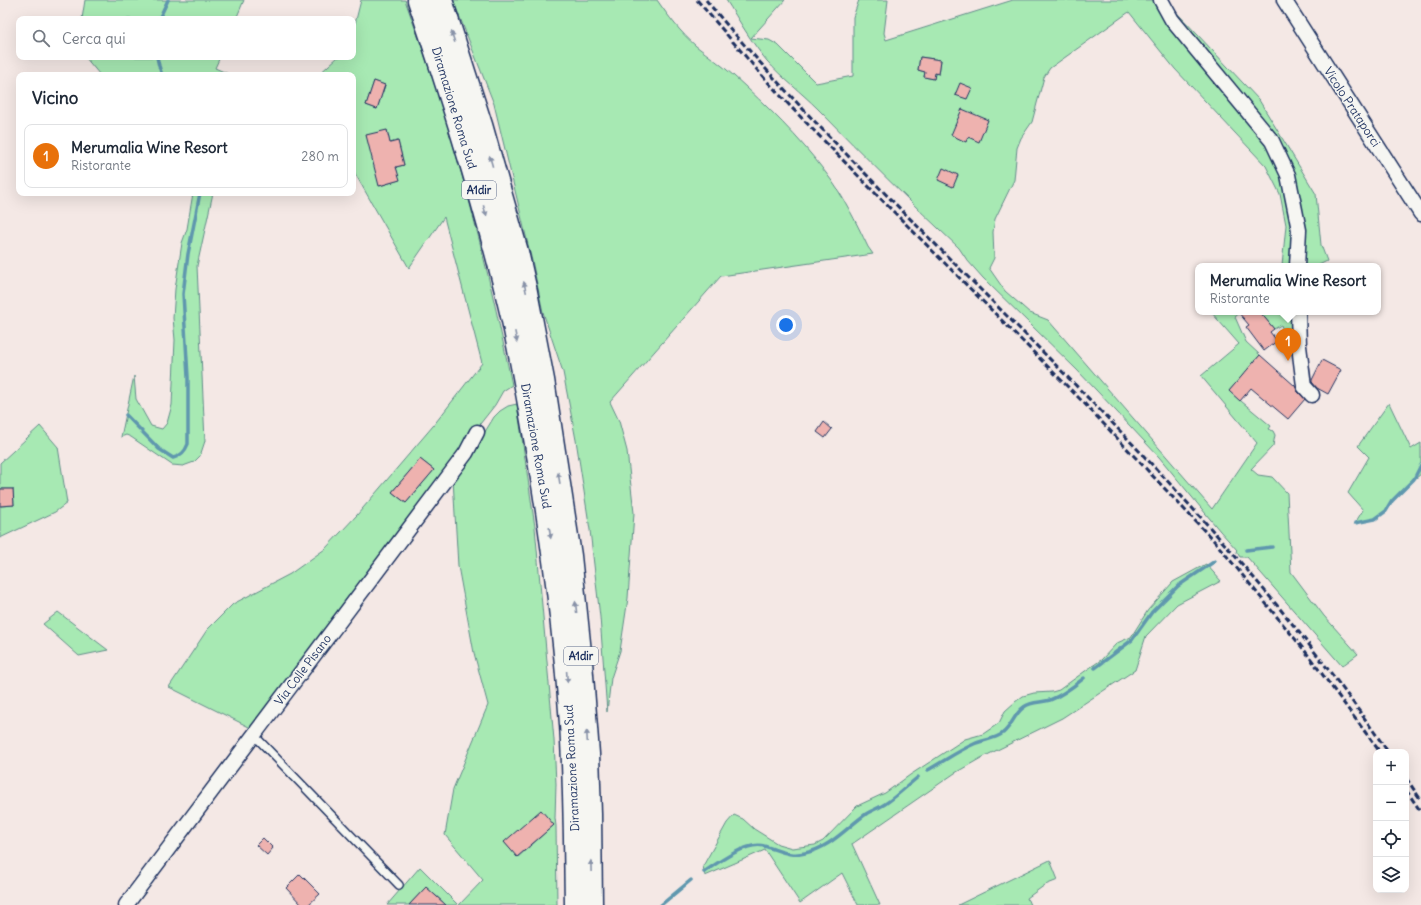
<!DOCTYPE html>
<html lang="it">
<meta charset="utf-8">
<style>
:root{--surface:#fff;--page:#f6f6f7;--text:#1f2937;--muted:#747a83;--line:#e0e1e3;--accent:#2563eb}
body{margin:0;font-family:Delius,sans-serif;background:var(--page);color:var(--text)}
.controls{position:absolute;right:12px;bottom:12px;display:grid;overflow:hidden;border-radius:8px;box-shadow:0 4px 16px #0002}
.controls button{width:36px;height:36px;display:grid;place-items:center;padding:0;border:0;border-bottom:1px solid var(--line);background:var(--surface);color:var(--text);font:20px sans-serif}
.you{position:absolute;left:786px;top:325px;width:14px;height:14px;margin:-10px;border:3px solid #fff;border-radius:50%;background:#1a73e8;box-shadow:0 0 0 6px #1a73e833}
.badge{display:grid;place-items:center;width:26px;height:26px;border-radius:50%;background:var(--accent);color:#fff;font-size:13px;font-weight:700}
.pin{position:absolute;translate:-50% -33px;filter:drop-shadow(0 1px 2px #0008)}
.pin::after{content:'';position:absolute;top:21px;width:14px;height:12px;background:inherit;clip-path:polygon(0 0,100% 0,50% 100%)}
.popup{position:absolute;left:1195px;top:263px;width:186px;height:52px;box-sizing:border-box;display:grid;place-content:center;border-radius:8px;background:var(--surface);filter:drop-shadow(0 1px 3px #0005);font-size:13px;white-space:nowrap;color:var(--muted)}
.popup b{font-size:15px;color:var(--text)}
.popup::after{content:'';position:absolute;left:50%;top:100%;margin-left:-8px;border:8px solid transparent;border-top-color:var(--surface)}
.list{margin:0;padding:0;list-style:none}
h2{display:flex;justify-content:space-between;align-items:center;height:52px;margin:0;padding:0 16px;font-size:17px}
h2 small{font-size:13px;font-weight:400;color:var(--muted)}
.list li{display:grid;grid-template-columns:26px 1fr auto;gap:12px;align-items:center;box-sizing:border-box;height:64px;margin:0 8px 8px;padding:0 8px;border:1px solid var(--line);border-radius:8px}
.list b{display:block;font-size:15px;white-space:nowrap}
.list p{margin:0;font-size:13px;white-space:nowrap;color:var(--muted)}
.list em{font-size:13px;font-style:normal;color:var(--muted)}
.icon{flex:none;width:22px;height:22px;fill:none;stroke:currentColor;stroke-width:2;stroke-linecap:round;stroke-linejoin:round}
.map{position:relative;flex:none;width:1421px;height:905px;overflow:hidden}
.search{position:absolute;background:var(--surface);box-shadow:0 4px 16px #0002;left:16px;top:16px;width:340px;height:44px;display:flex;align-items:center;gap:10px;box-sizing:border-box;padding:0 14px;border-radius:8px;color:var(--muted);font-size:15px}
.panel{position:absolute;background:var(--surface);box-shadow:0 4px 16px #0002;left:16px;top:72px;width:340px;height:124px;border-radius:8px}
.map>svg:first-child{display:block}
</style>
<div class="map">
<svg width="1421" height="905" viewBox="0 0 1421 905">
<rect width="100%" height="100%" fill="#f4e8e5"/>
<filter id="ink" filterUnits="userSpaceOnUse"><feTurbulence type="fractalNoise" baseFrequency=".025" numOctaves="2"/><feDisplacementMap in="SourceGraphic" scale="8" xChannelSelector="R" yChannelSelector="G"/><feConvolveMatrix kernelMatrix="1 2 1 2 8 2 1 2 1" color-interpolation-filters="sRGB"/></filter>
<g filter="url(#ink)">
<!-- green -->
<path fill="#a7e9b3" stroke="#618c88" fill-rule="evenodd" d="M85 0H244L236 19H82Z
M361 0H405C416 31 427 61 437 92 468 188 492 286 512 385L503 391 495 405 480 424 474 436 251 728 169 687 207 630 233 604 290 574 325 549 357 515 433 426 482 363 444 217 409 268 353 170V75H318L338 57H353V32ZM374 81 385 85 377 109 366 105ZM387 130 390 143 398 141 404 165 396 167 399 180 380 186ZM420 459 434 470 406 503 392 492Z
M453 0H657C668 16 681 33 696 46 709 56 722 65 734 76 767 106 799 137 826 173 843 195 856 222 868 247L873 254 721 276 610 402 619 421 627 451 634 513 628 598 620 651 611 678 607 712 600 617 590 530 576 440 563 372 543 312 533 265 494 104Z
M726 0H785L751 38 769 40 778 45 816 83 853 76V17L859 0H888L884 33 886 40 1013 0H1154L1193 54 1274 153 1286 186 1293 220 1290 266H1282L1286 225 1280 194 1266 166 1175 69 1129 12 1050 68 1044 77 1032 122 1021 138 1017 148 1014 180 995 219 993 232 994 258 989 268 1005 291 1030 313 1048 320 1212 509 1257 443 1201 376 1239 344 1211 312H1241L1235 317 1246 342 1260 355 1229 391 1271 426 1269 429 1273 431 1275 435 1273 446 1251 469 1258 475 1272 477 1287 493 1291 572 1324 616 1358 654 1342 666 1247 557H1240L1236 551 1237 550 1220 531 1159 457 1116 411 1077 370 983 278 967 260 959 248C911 203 864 156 818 109 801 92 782 78 767 61 751 42 739 20 726 0ZM920 57 941 60 939 74 935 73 934 79 924 77 925 72 918 70Z
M1165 0 1259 100 1316 194 1321 245 1327 261 1317 266H1305L1297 186Z
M85 57H220L215 68 231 75H100Z
M193 193H213L197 266 205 441 200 456 194 462 183 466 172 465 131 437 126 435 121 437 134 376 136 399 151 426 162 429 167 423 172 405 175 340 173 318 175 289 182 243 187 229Z
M1260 312H1290L1295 343C1285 344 1284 332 1281 325L1274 329Z
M1389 403 1411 449 1421 443V474L1404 488 1392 501 1386 511 1375 519 1355 523 1363 510 1348 493 1369 457 1358 446Z
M517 404 535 527 554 740 556 784 555 818 556 826 557 905H459L483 880 445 835 453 789 488 705 474 653 458 566 453 479 469 458 494 417 500 411 508 406ZM554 825 518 857 504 842Z
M40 426 58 447 67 503 55 512 0 538V506L14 505 13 489H0V463Z
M1206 564 1221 581 1177 604 1146 636 1135 670 1062 718 981 758 955 773 852 844 880 905H858L842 873 800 903 765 850 705 876 703 866 727 823 734 815 743 819 754 829 778 844 792 848 815 845 823 841 857 806 885 793 910 775 965 739 983 734 999 723 1005 711 1015 702 1023 696 1034 693 1052 692 1059 690 1088 669 1101 660 1117 643 1131 637 1148 610 1173 582Z
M58 612 108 650 79 656 43 624Z
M1050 860 1058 880 1045 885 1027 898 1030 905H958Z
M420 867 458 905H441L443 902 426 887 409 905H387Z"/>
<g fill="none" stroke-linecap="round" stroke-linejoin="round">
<!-- stream -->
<path stroke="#5e97ae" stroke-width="3.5" d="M159 19 168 0
M157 57 159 66 162 75
M126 415 159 449 173 458C181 456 185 452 188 444V377L183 294 188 254 200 193
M1355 523 1375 519 1386 511 1392 501 1414 479 1421 465
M1246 550 1272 547
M1095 668 1132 640 1152 612 1178 586 1215 561
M928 770C944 761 958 751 974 744 983 740 996 739 1003 733 1012 726 1014 714 1024 707 1032 701 1041 703 1050 700 1063 695 1074 686 1084 678
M704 872C717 863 747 841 764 846 779 850 789 857 805 853 830 848 846 828 866 814 872 810 879 808 885 804 897 796 907 786 918 777
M661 905 691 880"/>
</g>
<!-- building -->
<path fill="#eeb2af" stroke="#1b2f5e" d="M920 57 941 60 939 74 935 73 934 79 924 77 925 72 918 70Z
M374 81 385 85 377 109 366 105Z
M960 83 972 88 967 99 955 95Z
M962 109 988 120 979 142 968 137 966 142 951 135Z
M387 130 390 143 398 141 404 165 396 167 400 180 379 186 366 135Z
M943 168 958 175 953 187 938 180Z
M1238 312H1260L1274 329 1270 332 1277 341 1264 351 1246 327 1249 325Z
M1260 355 1295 386 1298 392 1305 399 1288 419 1251 388 1240 401 1229 391Z
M1322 360 1341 370 1328 394 1317 388 1312 382V380Z
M824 422 832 429 825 438 817 432Z
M420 459 434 470 406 503 392 492Z
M0 489H13L14 505 0 506Z
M541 810 554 825 517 857 504 842Z
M263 838 273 848 267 855 256 845Z
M300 874 320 894 308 905H302L286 888Z
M426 887 446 905H409Z"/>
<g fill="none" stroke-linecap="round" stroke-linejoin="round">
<defs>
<path id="lane" d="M254 735 399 885"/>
<path id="street" d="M1161 0 1172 20 1272 141 1288 175 1299 230 1297 266
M1284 0 1421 214
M1298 312 1299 346 1304 386 1312 395
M126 905 466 453 477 432"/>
<path id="highway" d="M419 0C454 104 487 209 512 316 523 366 531 416 540 466 554 552 565 638 571 724 575 784 575 845 576 905
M441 0 481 125 517 252 526 292 543 380 570 556 581 662 588 754 590 814 591 905"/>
</defs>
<!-- lane casing -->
<use href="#lane" stroke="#1b2f5e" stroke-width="10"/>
<!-- street casing -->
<use href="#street" stroke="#1b2f5e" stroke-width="17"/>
<!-- highway casing -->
<use href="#highway" stroke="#1b2f5e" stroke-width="25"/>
<!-- lane -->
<use href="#lane" stroke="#f6f6f2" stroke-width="7"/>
<!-- street -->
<use href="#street" stroke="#f6f6f2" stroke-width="14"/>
<!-- highway -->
<use href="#highway" stroke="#f6f6f2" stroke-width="22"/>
<!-- rail -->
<path stroke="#1b2f5e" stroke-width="3" stroke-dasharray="6 3" stroke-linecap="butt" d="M697 0 765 79 791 107 875 193 1084 403 1216 543 1305 651 1380 752
M706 0C782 92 867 175 951 260 1106 415 1264 570 1388 752
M1406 778 1421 800
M1406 790 1421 812"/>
</g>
<!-- one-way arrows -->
<defs><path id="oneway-solid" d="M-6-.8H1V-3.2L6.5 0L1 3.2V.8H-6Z"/></defs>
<g fill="#8892a8">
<use href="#oneway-solid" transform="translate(453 37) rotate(-108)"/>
<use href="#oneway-solid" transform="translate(491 161) rotate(-106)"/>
<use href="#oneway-solid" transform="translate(485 211) rotate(74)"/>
<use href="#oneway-solid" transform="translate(525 287) rotate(-103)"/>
<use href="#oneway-solid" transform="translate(516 337) rotate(79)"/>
<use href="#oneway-solid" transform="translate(559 478) rotate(-99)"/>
<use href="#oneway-solid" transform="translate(550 533) rotate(82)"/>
<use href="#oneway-solid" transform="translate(576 607) rotate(-96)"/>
<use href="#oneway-solid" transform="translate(567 677) rotate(86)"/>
<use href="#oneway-solid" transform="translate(587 736) rotate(-93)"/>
<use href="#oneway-solid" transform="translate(591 866) rotate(-91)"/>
</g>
</g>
<g text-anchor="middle" stroke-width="3" stroke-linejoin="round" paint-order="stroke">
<!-- shield labels -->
<g fill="#f6f6f2" stroke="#5d6b8a" stroke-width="1">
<rect x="462" y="181" width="34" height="18" rx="3"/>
<rect x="564" y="647" width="34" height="18" rx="3"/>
</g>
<g font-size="11" font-weight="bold" fill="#1b2f5e">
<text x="479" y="194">A1dir</text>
<text x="581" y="660">A1dir</text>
</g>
<!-- street labels -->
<g font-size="12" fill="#1b2f5e" stroke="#f6f6f2">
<text transform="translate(1352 107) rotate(57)" y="4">Vicolo Prataporci</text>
<text transform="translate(454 108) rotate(73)" y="4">Diramazione Roma Sud</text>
<text transform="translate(536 446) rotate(80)" y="4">Diramazione Roma Sud</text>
<text transform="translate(303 670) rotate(-53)" y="4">Via Colle Pisano</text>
<text transform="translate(572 768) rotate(-93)" y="4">Diramazione Roma Sud</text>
</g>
</g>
</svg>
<div class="controls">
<button>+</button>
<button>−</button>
<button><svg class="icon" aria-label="locate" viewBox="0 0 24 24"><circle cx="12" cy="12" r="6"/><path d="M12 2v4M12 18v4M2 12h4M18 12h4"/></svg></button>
<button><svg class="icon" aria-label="layers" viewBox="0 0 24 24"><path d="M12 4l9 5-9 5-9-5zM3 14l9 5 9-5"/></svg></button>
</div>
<div class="you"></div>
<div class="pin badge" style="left:1288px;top:361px;background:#e8710a">1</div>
<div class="popup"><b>Merumalia Wine Resort</b>Ristorante</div>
<div class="search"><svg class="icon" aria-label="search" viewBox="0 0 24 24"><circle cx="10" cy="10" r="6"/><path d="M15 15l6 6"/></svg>Cerca qui</div>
<section class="panel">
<h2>Vicino<small></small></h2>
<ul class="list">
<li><span class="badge" style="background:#e8710a">1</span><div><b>Merumalia Wine Resort</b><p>Ristorante</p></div><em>280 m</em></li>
</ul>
</section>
</div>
